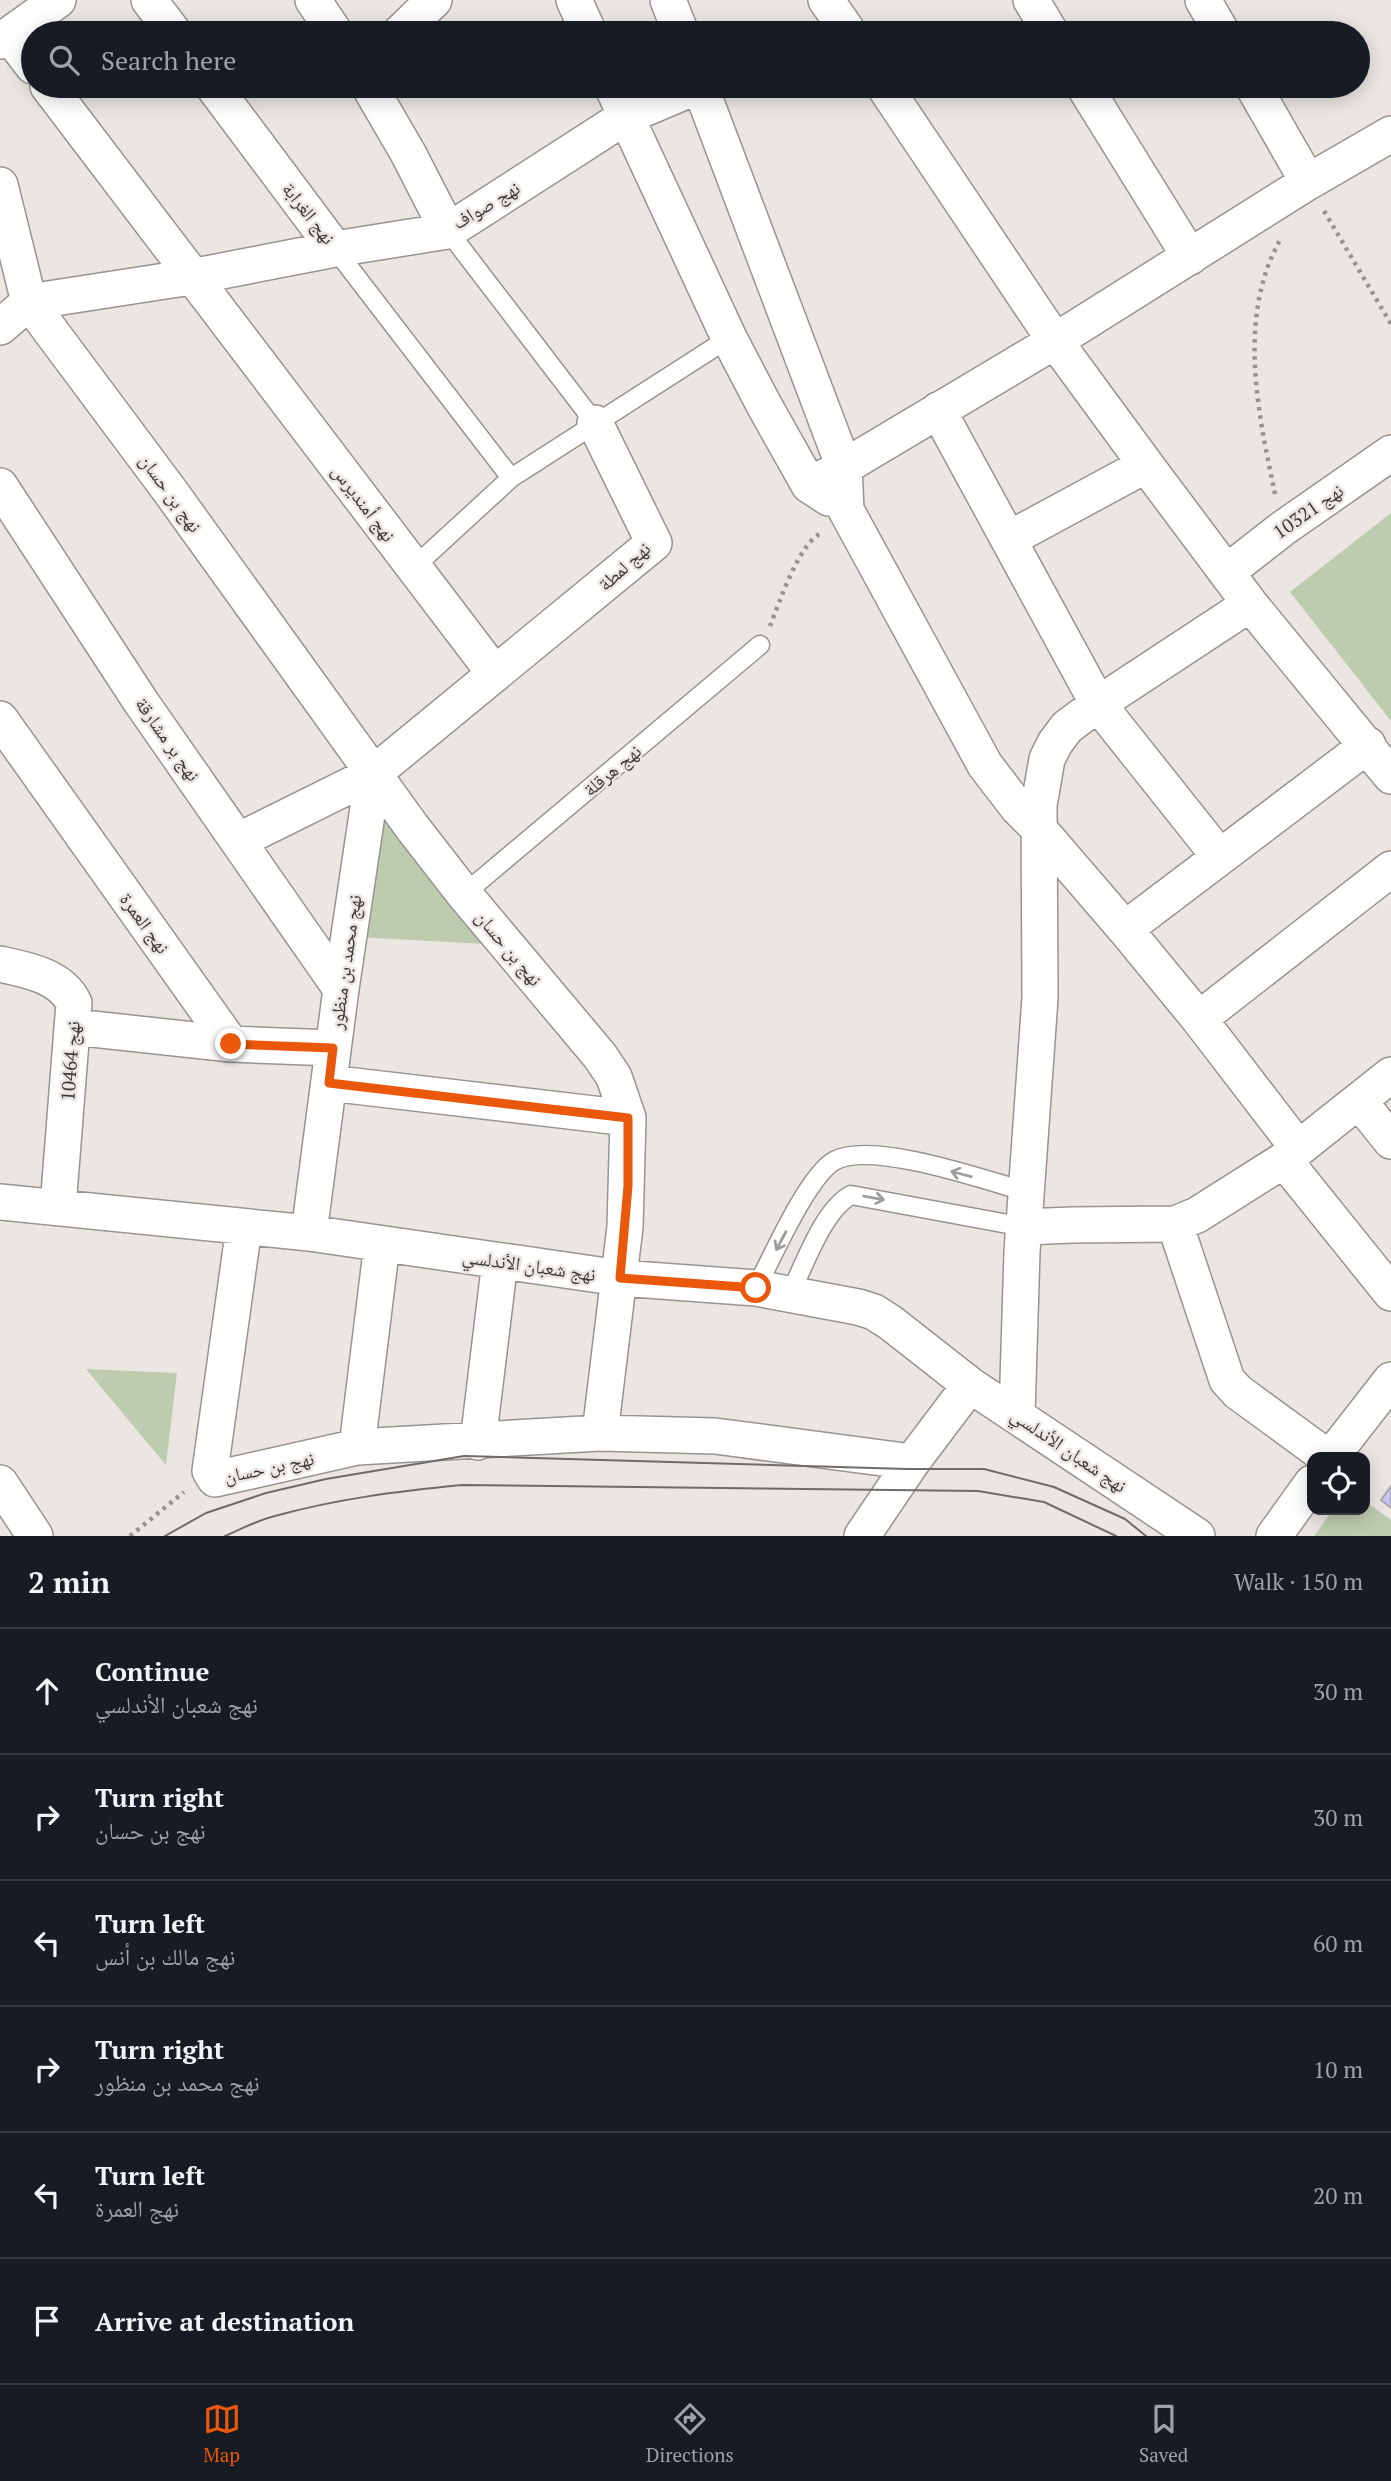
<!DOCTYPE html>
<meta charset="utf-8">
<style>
:root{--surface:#171b24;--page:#242831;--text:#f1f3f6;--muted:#9ea1a6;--line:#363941;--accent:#ea580c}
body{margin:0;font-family:"PT Serif","Noto Naskh Arabic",serif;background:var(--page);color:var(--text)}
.controls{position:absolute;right:21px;bottom:21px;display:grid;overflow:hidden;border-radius:14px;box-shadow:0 4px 18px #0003}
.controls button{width:63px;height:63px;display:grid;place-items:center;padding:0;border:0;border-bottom:2px solid var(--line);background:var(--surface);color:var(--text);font:35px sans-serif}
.stop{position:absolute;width:21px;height:21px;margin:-16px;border:5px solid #ea580c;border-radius:50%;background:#fff}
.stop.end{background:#ea580c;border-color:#fff;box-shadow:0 2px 7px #0008}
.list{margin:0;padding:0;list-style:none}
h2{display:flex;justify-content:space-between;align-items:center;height:91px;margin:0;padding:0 28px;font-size:30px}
h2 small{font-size:23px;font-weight:400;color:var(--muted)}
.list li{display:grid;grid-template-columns:46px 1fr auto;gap:21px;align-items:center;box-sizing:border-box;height:126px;padding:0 28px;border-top:2px solid var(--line)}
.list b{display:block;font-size:26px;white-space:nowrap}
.list p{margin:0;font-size:23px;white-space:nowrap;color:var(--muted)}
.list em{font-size:23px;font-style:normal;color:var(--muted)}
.icon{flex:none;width:38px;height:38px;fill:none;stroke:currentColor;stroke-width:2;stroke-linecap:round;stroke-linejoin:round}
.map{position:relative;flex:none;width:1391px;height:1536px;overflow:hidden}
.search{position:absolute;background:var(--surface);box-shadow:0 4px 18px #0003;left:21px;right:21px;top:21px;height:77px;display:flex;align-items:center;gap:18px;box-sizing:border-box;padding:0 24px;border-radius:38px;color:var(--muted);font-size:26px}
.sheet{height:847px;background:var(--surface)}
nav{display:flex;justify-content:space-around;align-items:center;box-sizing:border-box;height:98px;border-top:2px solid var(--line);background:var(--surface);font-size:19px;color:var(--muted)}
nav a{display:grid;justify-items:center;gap:4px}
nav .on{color:var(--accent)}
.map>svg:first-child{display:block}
</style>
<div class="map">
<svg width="1391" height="1536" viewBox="0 0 1391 1536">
<rect width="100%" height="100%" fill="#ebe6e2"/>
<!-- green -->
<path fill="#bdcbae" d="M1391 513V721L1290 592Z
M376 810 485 944 356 937Z
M86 1369 177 1373 166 1465Z
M1365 1501 1391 1520V1536H1314L1333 1510H1365Z"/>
<!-- building -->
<path fill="#c4c4f3" stroke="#a8a8ad" stroke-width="2" d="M1391 1486V1508L1381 1500Z"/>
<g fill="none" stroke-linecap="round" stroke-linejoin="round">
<defs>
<path id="service" d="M448 231 595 423
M335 249 511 478
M413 568 511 478 729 338
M464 894 760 645
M756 1288C772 1258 807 1177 834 1161 871 1140 985 1180 1027 1192
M790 1294C804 1266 823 1210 851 1195L1024 1227"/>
<path id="minor" d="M149 0 174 33
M313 0 335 33
M574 0 589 33
M668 0 681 33
M826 0 849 33
M1031 0 1051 33
M1203 0 1222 33
M400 33 434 0
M9 35 58 0
M0 41 9 35 33 66
M48 86 495 674
M213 86 335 249
M369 86 408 153 448 231
M612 86 729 338 764 405 809 485 829 498
M700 86 844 467 846 510 985 765 1018 808 1039 829 1125 929 1199 1019 1298 1148
M884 86 1055 341 1146 465 1250 604 1391 776
M1084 86 1190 257
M1253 86 1308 182
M0 185 29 302 170 491 412 827 464 894 600 1056 614 1077 628 1118 625 1227 600 1433 357 1447 215 1479 210 1471 244 1227
M0 327 29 302 191 277 335 249 448 231 625 117 698 86
M938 410 1098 704 1219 856
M809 485 844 467 1055 341 1308 182 1391 134
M0 486 141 702 341 989
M1009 539 1146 465
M1227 572 1282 529 1391 453
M0 719 231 1044 333 1048
M238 841 373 774 654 543 595 423
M1125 929 1368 745
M0 964C28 970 61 976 74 1003L58 1207
M1199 1019 1391 869
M74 1027 231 1044
M329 1083 628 1118
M1359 1101 1391 1141
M1284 1160 1391 1293
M0 1202 309 1233 620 1278 756 1288 858 1307 874 1312 891 1323 970 1385 1197 1536
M1175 1224 1197 1215 1284 1160 1391 1075
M1024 1227 1072 1225 1175 1224 1227 1380 1238 1392 1327 1457
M309 1233 341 989 373 774
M1017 1414 1022 1252 1040 998 1039 805 1047 759 1055 743 1067 727 1098 704 1250 604
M600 1433 715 1436 912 1462
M478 1442 500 1261
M357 1447 382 1244
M1331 1457 1391 1380
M0 1483 35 1536
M862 1536 912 1462 970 1385
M1274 1536 1312 1483"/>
</defs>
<!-- service casing -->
<use href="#service" stroke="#989490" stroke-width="21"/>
<!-- minor casing -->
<use href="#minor" stroke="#989490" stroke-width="38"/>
<!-- path -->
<path stroke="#969290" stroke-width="4.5" stroke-dasharray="3.5 5" stroke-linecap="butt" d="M1324 211 1391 324
M1275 494C1260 422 1242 341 1267 269 1270 259 1276 249 1280 239
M770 626C780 601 799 542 823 532
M130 1536 184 1492"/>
<!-- service -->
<use href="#service" stroke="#fff" stroke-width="18"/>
<!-- minor -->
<use href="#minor" stroke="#fff" stroke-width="35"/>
<!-- tram -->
<path stroke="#6e6b69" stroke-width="2" d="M165 1536 206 1513 266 1493 326 1479 464 1456 907 1469H984L1054 1487 1125 1519 1146 1536
M225 1536C241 1529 258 1520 275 1516 336 1499 399 1491 462 1485L978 1491 1044 1502 1116 1536"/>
</g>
<!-- one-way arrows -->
<defs><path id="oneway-shaft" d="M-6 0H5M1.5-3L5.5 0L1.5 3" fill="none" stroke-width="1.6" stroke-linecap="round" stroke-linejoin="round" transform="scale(1.75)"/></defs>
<g stroke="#9e9d9c">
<use href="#oneway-shaft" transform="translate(961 1174) rotate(-165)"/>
<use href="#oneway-shaft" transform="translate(874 1198) rotate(10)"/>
<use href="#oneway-shaft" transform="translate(781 1241) rotate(118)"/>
</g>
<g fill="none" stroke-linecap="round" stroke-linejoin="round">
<!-- route -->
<path stroke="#ea580c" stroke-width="9" d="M231 1044 333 1048 329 1083 628 1118V1186L620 1278 756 1288"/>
</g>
<g text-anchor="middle" stroke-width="5" stroke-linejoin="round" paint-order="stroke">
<!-- street labels -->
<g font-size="19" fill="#3d3b3a" stroke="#ebe6e2">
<text transform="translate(486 205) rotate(-31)" y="7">نهج صواف</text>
<text transform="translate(309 213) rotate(52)" y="7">نهج الغرابة</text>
<text transform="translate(171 493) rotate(54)" y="7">نهج بن حسان</text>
<text transform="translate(364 503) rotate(53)" y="7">نهج أمنديرس</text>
<text transform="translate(1308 511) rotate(-35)" y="7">نهج 10321</text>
<text transform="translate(624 566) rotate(-42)" y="7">نهج لمطة</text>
<text transform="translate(168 739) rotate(55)" y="7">نهج بر مشارقة</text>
<text transform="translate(612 770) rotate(-40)" y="7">نهج هرقلة</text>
<text transform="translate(145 923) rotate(54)" y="7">نهج العمرة</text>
<text transform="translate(509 948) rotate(50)" y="7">نهج بن حسان</text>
<text transform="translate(345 962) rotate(-82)" y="7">نهج محمد بن منظور</text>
<text transform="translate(70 1061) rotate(-86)" y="7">نهج 10464</text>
<text transform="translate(529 1265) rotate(8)" y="7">نهج شعبان الأندلسي</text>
<text transform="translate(1069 1450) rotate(34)" y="7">نهج شعبان الأندلسي</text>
<text transform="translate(269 1467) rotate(-12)" y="7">نهج بن حسان</text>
</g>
</g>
</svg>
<div class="controls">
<button><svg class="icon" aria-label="locate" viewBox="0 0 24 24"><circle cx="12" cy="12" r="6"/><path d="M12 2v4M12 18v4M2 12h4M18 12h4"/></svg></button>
</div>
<div class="stop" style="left:756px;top:1288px"></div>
<div class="stop end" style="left:231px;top:1044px"></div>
<div class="search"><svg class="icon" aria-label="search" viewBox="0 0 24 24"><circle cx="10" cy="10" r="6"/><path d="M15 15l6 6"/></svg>Search here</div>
</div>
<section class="sheet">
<h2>2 min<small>Walk · 150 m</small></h2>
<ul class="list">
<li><svg class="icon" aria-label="ahead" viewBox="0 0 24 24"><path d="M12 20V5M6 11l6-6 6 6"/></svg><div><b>Continue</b><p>نهج شعبان الأندلسي</p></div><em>30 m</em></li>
<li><svg class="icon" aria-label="right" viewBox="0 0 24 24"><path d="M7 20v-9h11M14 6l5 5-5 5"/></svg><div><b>Turn right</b><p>نهج بن حسان</p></div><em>30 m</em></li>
<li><svg class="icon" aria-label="left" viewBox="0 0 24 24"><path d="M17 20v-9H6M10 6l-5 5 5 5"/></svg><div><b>Turn left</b><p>نهج مالك بن أنس</p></div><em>60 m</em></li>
<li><svg class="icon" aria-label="right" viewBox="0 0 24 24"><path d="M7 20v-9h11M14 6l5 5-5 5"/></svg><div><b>Turn right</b><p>نهج محمد بن منظور</p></div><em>10 m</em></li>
<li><svg class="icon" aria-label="left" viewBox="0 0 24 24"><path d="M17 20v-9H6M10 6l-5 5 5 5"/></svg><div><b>Turn left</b><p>نهج العمرة</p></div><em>20 m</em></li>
<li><svg class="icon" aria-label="arrive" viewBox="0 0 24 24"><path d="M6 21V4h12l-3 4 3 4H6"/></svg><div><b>Arrive at destination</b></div></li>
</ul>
</section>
<nav>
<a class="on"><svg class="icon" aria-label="map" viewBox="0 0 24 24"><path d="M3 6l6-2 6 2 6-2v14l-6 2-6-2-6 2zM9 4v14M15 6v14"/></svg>Map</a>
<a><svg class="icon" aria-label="directions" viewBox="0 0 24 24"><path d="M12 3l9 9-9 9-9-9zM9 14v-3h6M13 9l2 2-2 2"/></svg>Directions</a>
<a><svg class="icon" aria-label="saved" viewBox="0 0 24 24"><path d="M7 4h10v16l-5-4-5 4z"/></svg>Saved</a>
</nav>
